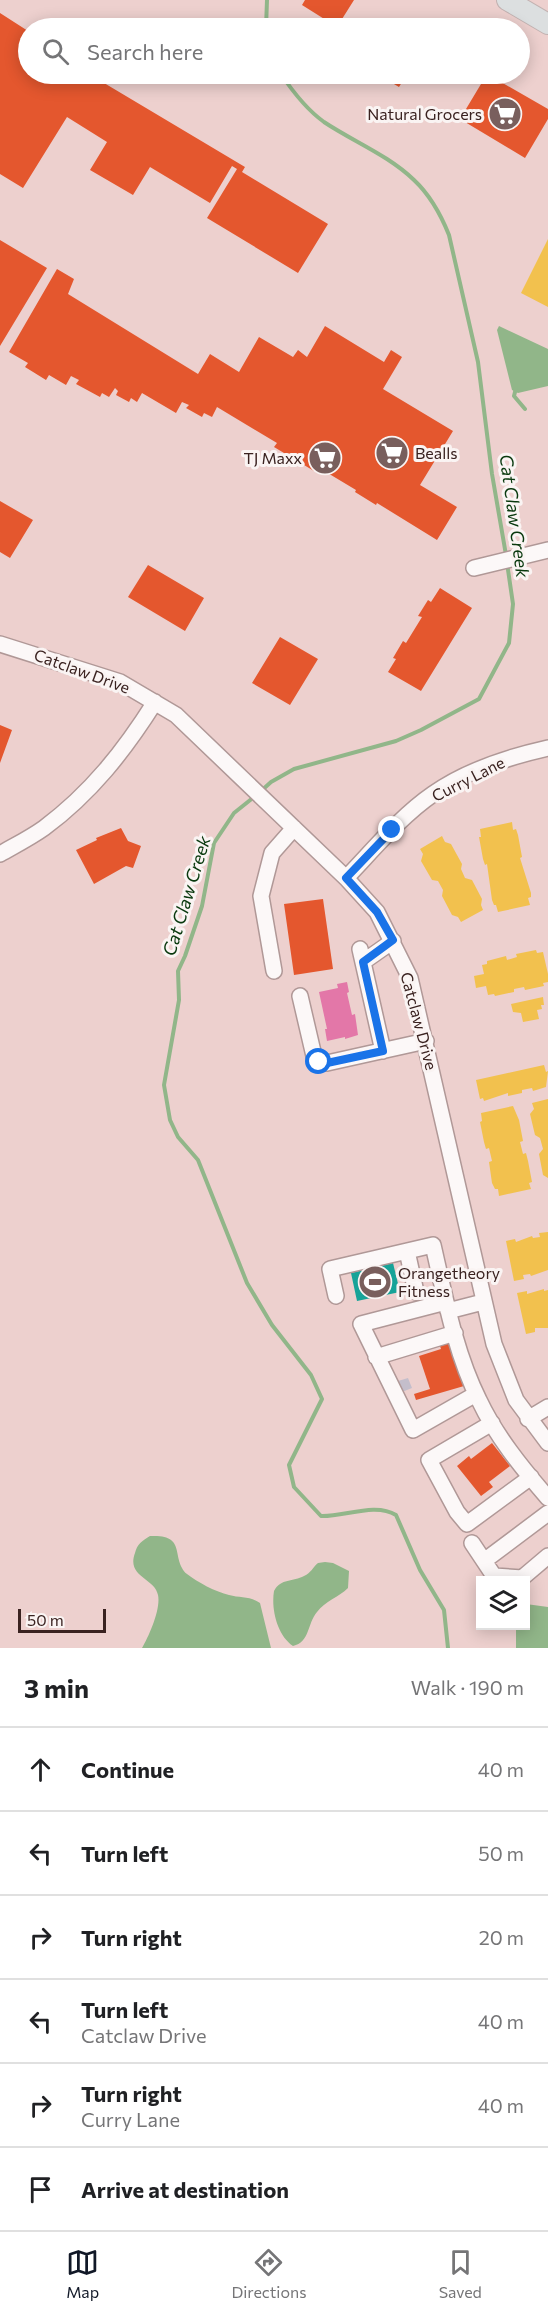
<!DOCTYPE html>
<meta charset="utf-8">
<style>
:root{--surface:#fff;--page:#f6f6f6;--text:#202124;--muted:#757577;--line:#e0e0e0;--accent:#111827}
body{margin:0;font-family:Commissioner,sans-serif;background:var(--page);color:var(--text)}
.controls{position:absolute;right:18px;bottom:18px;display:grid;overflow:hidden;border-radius:0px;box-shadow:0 3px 15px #0003}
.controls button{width:54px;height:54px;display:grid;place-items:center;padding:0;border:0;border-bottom:2px solid var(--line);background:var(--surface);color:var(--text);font:30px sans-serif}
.scale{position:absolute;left:18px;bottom:15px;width:88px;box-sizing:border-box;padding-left:6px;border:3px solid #3a2220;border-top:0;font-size:16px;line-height:21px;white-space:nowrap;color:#3a2220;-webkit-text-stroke:4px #faf4f3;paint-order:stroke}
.stop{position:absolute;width:18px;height:18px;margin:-14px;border:4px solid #1a73e8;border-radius:50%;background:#fff}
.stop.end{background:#1a73e8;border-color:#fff;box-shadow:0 2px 6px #0008}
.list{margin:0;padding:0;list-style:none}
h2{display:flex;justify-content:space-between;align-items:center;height:78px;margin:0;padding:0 24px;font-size:26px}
h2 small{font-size:20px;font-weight:400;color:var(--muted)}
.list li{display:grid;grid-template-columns:39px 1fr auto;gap:18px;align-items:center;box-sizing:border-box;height:84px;padding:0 24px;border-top:2px solid var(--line)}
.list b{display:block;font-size:22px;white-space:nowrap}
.list p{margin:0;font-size:20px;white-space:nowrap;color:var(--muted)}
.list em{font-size:20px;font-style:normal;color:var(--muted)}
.icon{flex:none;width:33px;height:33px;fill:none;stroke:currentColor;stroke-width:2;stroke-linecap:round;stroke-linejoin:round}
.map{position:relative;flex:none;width:548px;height:1648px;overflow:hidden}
.search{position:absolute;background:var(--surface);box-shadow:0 3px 15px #0003;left:18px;right:18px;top:18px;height:66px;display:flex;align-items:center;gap:15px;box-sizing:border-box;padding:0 21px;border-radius:33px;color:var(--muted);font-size:22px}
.sheet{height:582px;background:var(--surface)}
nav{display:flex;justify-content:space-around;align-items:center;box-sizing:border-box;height:84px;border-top:2px solid var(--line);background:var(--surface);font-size:16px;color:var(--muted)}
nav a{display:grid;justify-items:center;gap:3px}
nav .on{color:var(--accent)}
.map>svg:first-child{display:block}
</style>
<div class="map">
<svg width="548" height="1648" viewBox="0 0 548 1648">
<rect width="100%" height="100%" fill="#edd0ce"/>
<!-- water -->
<path fill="#91b689" d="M499 326 548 349V386L518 393 512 390 497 330Z
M150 1536C188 1534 170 1558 187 1574 197 1582 216 1592 229 1595 240 1598 250 1596 260 1603L271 1648H142C149 1636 161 1609 158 1595 155 1578 126 1577 135 1553 137 1544 142 1541 150 1536Z
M325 1562 333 1563 349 1571 348 1588C339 1597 325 1601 317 1612 307 1624 310 1642 293 1646 277 1635 271 1609 274 1591 281 1578 293 1582 304 1576 311 1573 313 1567 318 1563Z
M526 1604 548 1607V1648H516V1626H526Z"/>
<!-- homes -->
<path fill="#f2c14e" d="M548 239V307L521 293Z
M512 822 513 830 516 829 518 835 522 857 520 858 531 893V897L528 898 530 905 498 912 496 905H494L492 900 487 864 485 865 483 859 479 837H481L480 829Z
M442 836 445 842 451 844 462 864 461 869 465 878 472 880 482 899 481 905 483 910 461 922 458 917 452 915 442 896 443 890 438 881 432 880 421 861 423 854 420 849Z
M536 950 537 953 543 952 548 974V982L543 983 544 986 525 990 524 987 514 989V992L495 996 494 994 488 995 486 986 476 988 474 976 484 974 482 965 487 964V961L506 956 507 960 517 957 516 954Z
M543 997 544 1005H541L542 1009 537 1010 539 1019 523 1022 521 1013 513 1012 511 1004Z
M544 1065 546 1072 548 1071 546 1087 533 1091 532 1088 522 1090V1093L508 1096V1093L484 1101 483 1098 480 1099 476 1080Z
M548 1099V1178L543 1175 539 1154 543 1149 540 1138 535 1135 530 1114 534 1109 532 1103Z
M513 1106 519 1120 523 1141 520 1142 523 1154 526 1153 528 1161 532 1182 529 1183 531 1189 499 1196 498 1189H495L492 1183 489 1162 492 1161 489 1148 486 1149 484 1142 480 1122 482 1121 481 1113Z
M548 1232V1270L531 1276 530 1274 523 1275 524 1279 514 1281 506 1241 515 1239 516 1242 532 1236 533 1238 540 1237 539 1233Z
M544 1289V1291L548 1290V1328H535V1332L526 1334 517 1293 527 1291V1294Z"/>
<!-- shops -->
<path fill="#e4572e" d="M305 0H354L337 27 302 5Z
M0 13 28 31V74H89L245 167 242 172 328 224 298 273 207 218 237 169 232 166 210 203 150 167 133 195 90 170 107 142 67 117 23 188 0 174Z
M377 74H407L399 87Z
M487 74 548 109V119L525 158 460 119Z
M0 240 47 268 0 346Z
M57 269 74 279 68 294 198 374 210 354 239 372 259 337 293 357 298 350 307 357 325 326 384 362 391 350 402 357 383 389 453 431 420 485 457 507 437 540 377 503 376 505 355 492 356 490 316 466 314 471 274 447 277 443 217 407 212 417 204 413 202 417 186 408 189 405 182 402 176 413 142 393 137 402 131 398 129 402 116 395 118 391 115 388 109 397 102 393 100 397 76 384 79 380 71 376 66 385 49 375 46 380 25 367 28 363 9 352Z
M0 501 33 520 10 558 0 552Z
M148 565 204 598 185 631 128 597Z
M440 588 472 608 421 691 388 672 396 659 393 658 403 641 406 643 422 617 418 616 428 600 431 602Z
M280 637 318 659 290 705 252 683Z
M0 725 12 730 0 763Z
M121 828 128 841 141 846 133 868 126 866 94 884 76 850 97 840 96 838Z
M323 899 333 969 294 975 284 904Z
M449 1343 464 1386 416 1400 414 1394 430 1389 419 1356 441 1349 440 1346Z
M492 1443 510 1466 489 1482 493 1487 481 1496 457 1466 469 1456 471 1459Z"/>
<!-- health -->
<path fill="#e377a8" d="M347 982 349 992 347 993 352 1015 355 1014 358 1035 345 1039V1037L327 1041 325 1029H327L319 992 338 988 337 984Z"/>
<!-- public -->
<path fill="#17a398" d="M393 1263 400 1292 357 1301 351 1273Z"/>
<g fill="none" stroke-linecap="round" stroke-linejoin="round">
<!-- stream -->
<path stroke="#91b689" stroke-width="4" d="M266 28 267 0
M281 74C293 92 306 109 324 122 354 142 388 155 414 180 430 195 441 215 449 235L478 362 492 474 506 555
M516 388 514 396 525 409
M260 792 271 782 294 769 396 741 421 730 479 699 509 643 513 604 507 563
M254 797 234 813 214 843 202 906 185 956 178 971 179 1000 164 1085 170 1120 178 1137 198 1160 247 1283 272 1325 311 1375 322 1399 289 1465 294 1487 321 1516C344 1517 375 1502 396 1515L420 1570 444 1610 448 1648"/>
</g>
<!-- building -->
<path fill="#c4becb" d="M408 1378 412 1388 402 1392 398 1381Z"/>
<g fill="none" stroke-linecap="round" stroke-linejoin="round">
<defs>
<path id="minor" d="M474 568 548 550
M0 644 120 682 176 715 346 878 377 912 410 978 494 1344 516 1400 548 1443
M0 854C14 846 30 838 44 828 91 793 124 751 155 702
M346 878C373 850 401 816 433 794 467 770 508 757 548 748
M360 949 383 1051
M363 962 393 941
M274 971 261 896 272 853 294 828
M300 996 314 1056 319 1062 327 1063 426 1041
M407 1251 416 1292
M336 1296 330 1269 433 1245C445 1297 455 1352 479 1400 496 1436 522 1468 548 1498
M446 1302 361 1324 413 1430 476 1394
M448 1311 483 1302
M376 1357 455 1333
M528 1419 548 1407
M492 1423 429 1460 457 1512 467 1524 531 1477
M472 1543 494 1576 522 1578 548 1556
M484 1561 548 1513"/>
<path id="major" d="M507 0 548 24"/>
</defs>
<!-- minor casing -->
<use href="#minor" stroke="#b09897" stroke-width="18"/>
<!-- major casing -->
<use href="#major" stroke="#c2b2b1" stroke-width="22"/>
<!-- minor -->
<use href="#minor" stroke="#fcf8f8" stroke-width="15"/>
<!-- major -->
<use href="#major" stroke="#dcdfe0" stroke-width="20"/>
</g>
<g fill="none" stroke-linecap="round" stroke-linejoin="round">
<!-- route -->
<path stroke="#1a73e8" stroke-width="8" d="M319 1062 327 1063 383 1051 363 962 393 940 377 912 346 878 392 830"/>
</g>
<!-- icons -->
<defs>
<symbol id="supermarket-disc" viewBox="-11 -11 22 22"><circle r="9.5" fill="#795f5d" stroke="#faf4f3"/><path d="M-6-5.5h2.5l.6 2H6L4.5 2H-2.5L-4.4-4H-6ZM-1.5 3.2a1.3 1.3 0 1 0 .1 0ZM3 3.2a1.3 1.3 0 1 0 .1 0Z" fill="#fff"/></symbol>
<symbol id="stadium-disc" viewBox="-11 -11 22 22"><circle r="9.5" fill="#795f5d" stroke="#faf4f3"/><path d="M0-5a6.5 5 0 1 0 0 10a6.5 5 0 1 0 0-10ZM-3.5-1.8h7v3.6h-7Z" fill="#fff"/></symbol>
</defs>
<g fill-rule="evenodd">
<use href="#supermarket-disc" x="486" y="95" width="38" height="38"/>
<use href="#supermarket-disc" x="373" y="434" width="38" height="38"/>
<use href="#supermarket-disc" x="306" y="439" width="38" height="38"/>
<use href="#stadium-disc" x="356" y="1263" width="38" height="38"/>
</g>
<g text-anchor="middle" stroke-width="6" stroke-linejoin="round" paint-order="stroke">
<!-- poi labels -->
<g font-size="16" fill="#3a2220" stroke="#faf4f3" text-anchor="end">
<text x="482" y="120">Natural Grocers</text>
<text x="415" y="459" text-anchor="start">Bealls</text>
<text x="302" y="464">TJ Maxx</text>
<text x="398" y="1279" text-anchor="start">Orangetheory<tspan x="398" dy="18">Fitness</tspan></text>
</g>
<!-- street labels -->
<g font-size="16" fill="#3a2220" stroke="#faf4f3">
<text transform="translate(82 671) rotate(20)" y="6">Catclaw Drive</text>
<text transform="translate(468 779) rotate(-27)" y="6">Curry Lane</text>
<text transform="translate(419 1021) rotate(75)" y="6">Catclaw Drive</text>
</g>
<!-- water labels -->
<g font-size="18" font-style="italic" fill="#09390e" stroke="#faf4f3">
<text transform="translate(514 516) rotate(82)" y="6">Cat Claw Creek</text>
<text transform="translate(187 896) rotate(-73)" y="6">Cat Claw Creek</text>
</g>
</g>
</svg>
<div class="controls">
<button><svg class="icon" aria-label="layers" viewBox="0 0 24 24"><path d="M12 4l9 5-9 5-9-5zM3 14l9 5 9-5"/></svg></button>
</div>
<div class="scale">50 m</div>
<div class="stop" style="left:319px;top:1062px"></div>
<div class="stop end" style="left:392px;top:830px"></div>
<div class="search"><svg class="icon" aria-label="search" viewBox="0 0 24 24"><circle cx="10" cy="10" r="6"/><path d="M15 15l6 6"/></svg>Search here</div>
</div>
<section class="sheet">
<h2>3 min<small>Walk · 190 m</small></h2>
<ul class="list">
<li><svg class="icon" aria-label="ahead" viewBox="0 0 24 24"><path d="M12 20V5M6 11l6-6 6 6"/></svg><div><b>Continue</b></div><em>40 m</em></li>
<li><svg class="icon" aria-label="left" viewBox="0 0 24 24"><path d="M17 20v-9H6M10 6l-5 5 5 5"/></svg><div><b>Turn left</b></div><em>50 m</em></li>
<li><svg class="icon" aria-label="right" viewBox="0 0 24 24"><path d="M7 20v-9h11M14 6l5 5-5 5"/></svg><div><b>Turn right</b></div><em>20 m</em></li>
<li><svg class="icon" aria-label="left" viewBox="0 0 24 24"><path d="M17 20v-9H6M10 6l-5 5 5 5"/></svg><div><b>Turn left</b><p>Catclaw Drive</p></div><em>40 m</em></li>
<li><svg class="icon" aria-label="right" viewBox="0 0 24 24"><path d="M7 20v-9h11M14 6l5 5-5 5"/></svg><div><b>Turn right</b><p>Curry Lane</p></div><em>40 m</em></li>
<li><svg class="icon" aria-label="arrive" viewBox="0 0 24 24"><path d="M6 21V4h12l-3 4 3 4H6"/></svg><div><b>Arrive at destination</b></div></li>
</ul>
</section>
<nav>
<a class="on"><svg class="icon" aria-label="map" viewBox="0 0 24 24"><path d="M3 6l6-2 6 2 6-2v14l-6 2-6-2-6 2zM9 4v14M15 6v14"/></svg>Map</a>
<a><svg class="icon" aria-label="directions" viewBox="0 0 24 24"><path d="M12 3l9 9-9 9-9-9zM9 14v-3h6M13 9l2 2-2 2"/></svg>Directions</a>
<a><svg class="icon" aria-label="saved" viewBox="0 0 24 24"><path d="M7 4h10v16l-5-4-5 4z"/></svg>Saved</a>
</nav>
